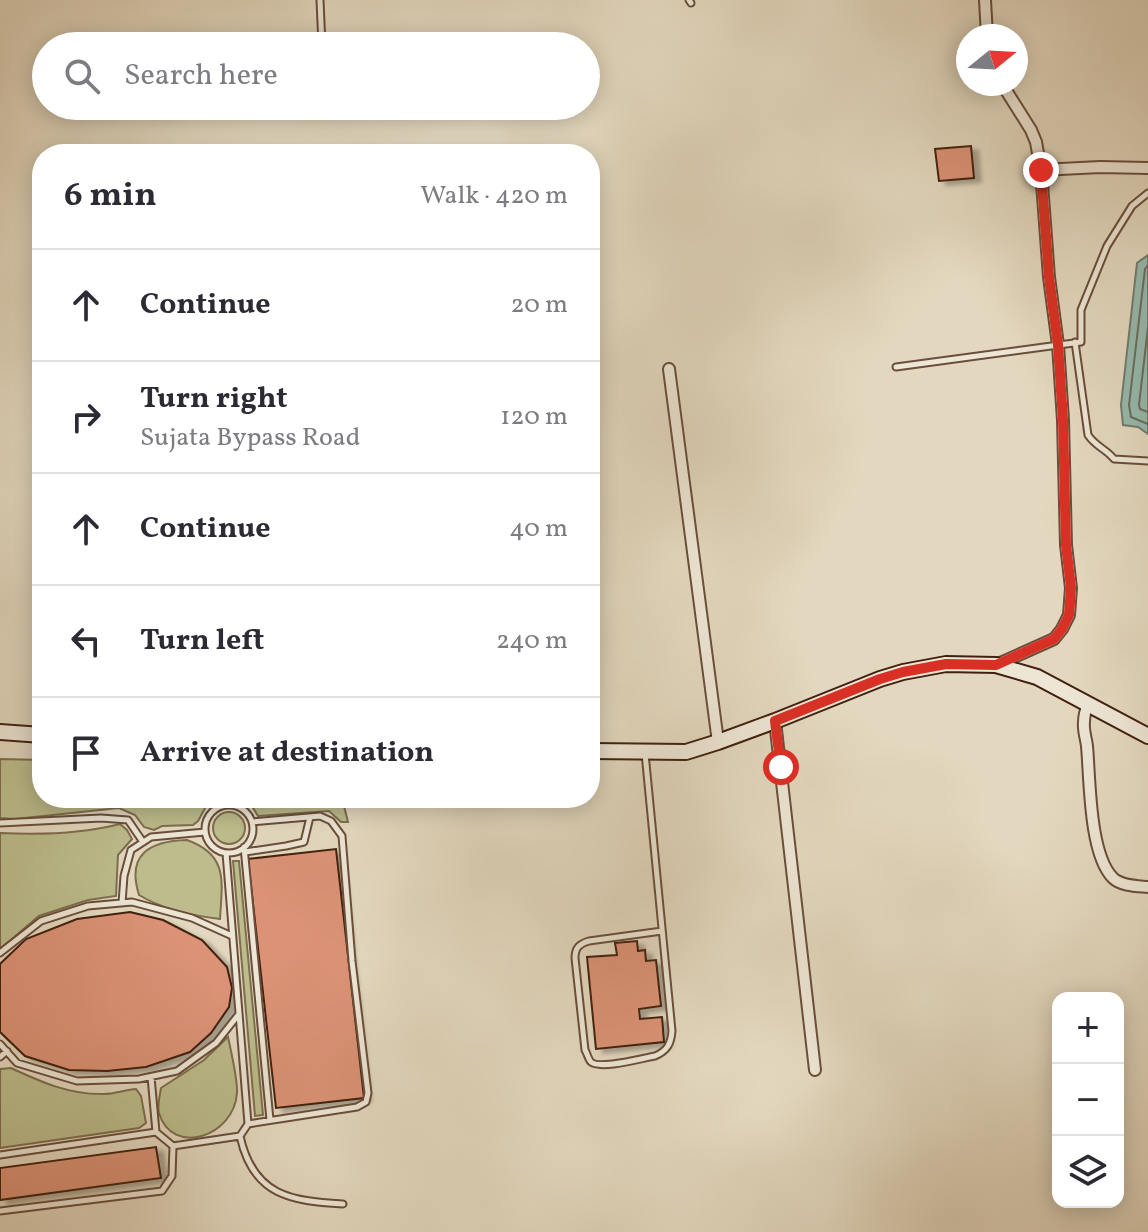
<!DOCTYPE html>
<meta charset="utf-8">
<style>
:root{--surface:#fff;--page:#f2f2f3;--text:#2b2b33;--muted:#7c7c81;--line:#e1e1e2}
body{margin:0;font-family:Vollkorn,serif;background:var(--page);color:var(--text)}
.controls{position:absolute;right:24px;bottom:24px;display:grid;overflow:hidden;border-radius:16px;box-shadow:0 4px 20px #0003}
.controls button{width:72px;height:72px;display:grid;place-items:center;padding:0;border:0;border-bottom:2px solid var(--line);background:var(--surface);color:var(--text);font:40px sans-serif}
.compass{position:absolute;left:956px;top:24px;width:72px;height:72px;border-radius:50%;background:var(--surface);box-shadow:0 4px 20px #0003;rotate:72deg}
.stop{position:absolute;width:24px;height:24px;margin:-18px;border:6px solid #d93025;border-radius:50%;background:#fff}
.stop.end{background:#d93025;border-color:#fff;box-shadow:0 2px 8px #0008}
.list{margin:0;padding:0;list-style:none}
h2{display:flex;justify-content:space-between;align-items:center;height:104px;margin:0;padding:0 32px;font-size:34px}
h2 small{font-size:26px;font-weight:400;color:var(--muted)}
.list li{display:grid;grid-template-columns:52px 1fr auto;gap:24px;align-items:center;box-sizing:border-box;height:112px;padding:0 32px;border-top:2px solid var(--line)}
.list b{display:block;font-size:30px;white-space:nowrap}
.list p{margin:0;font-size:26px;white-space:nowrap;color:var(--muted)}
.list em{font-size:26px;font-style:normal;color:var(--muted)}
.icon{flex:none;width:44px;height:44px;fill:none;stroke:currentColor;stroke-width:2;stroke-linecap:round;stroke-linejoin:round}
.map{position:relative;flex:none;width:1148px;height:1232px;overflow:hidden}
.search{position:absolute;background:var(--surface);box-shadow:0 4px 20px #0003;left:32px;top:32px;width:568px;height:88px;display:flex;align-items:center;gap:20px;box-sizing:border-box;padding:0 28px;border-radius:44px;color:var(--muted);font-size:30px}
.panel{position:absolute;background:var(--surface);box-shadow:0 4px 20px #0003;left:32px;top:144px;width:568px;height:664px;border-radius:32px}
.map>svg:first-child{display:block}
</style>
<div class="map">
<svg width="1148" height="1232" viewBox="0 0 1148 1232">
<defs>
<filter id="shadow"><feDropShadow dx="7" dy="4" stdDeviation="2" flood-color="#0004"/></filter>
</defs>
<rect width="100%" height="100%" fill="#e3d8bf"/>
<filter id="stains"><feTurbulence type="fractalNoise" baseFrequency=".0025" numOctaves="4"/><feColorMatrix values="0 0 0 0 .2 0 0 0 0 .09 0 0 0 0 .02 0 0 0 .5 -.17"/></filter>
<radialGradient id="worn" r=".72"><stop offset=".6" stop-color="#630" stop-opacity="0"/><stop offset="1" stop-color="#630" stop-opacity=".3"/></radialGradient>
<!-- green -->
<path fill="#bcbc8c" stroke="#7e6e4e" stroke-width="2" d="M0 759 42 760V798H210V799L198 821 193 825 162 826 154 830 144 827 135 815 119 808 15 819 0 818Z
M250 798H342L348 822H341L329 811 258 816 250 803Z
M213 828a16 16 0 1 1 32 0a16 16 0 1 1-32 0Z
M120 824 127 830 132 839 118 855 116 896 88 900 39 916 0 949V833C40 835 81 834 120 824Z
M187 840C229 855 222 882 220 919 194 916 162 909 139 895 126 854 150 841 187 840Z
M233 861H239L263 1115 255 1116Z
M228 1037C231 1051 238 1081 237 1093 234 1137 172 1157 159 1113 157 1106 160 1095 161 1088L204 1060Z
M11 1068C41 1082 70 1095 104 1094 114 1094 125 1090 136 1089L141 1096 146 1123 139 1128 0 1148V1069Z"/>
<!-- water -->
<path fill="#96baae" stroke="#747c6e" stroke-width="2" d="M1148 255V434L1138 427 1123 425 1121 405 1137 263Z"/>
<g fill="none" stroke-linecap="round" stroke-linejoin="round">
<!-- shore -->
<path stroke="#6c6d5e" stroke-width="2" d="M1148 265 1145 269 1129 405 1131 417 1148 424
M1148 327 1139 405 1140 409 1148 412"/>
</g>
<!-- building -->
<path fill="#db9276" stroke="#41200f" stroke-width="2" filter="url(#shadow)" d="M971 146 974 178 939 181 935 149Z
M336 849 364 1098 276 1108 248 859Z
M130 912 163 920 202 940 227 967 232 988 229 1007 211 1033 190 1052 146 1067 107 1071 69 1070 25 1056 0 1032V964L26 939 77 919Z
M637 941 638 951 645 950 646 961 656 960 661 1006 639 1009 640 1019 662 1017 664 1042 596 1049 587 957 617 955 615 943Z
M156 1147 161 1178 0 1200V1168Z"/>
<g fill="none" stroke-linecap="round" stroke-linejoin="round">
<defs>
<path id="lane" d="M320 0 322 46
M689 0 691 3
M1075 342 1088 435C1096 447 1105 448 1114 459L1148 461
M896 367 1081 342V310L1107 246 1132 206 1148 193
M645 753 672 1031C671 1044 667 1051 655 1056 643 1058 600 1070 591 1062 588 1059 587 1053 585 1050L575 958C575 948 579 944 589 941L662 931
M205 829a24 24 0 1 1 48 0a24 24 0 1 1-48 0Z
M0 823 101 818 128 820 143 842
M244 847 270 1120
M245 852 286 846 304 842 310 817
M226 853 248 1124
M122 903 124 876 131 850 151 837 205 832
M0 953 41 921 88 906 132 902 192 918 232 936
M0 1044 17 1063 77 1081 139 1079 177 1071 216 1043 239 1014
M0 1057 7 1051
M151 1077 156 1132
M240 1136C253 1196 291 1201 343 1204
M0 1155 156 1132 173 1146
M0 1211 162 1191 172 1176 173 1146 240 1136 248 1124 357 1107 366 1102 368 1093 352 961 342 836 331 821 320 816 252 822"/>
<path id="street" d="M985 0 987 36
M1041 170 1100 167 1148 168
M669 369 718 742
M996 665 1054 639 1062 629 1069 615 1071 588 1066 545 1063 420 1058 345 1049 277 1041 170 1036 142 1031 130 1002 84
M1088 704C1086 709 1084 715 1084 722 1083 730 1086 738 1087 746 1090 779 1089 854 1113 878 1121 886 1137 886 1148 887
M775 721 815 1070"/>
<path id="secondary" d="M0 732 42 735
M590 751 686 752 718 742 775 721 880 679 903 672 946 664 996 665 1037 677 1148 736"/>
</defs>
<!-- lane casing -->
<use href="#lane" stroke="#6a4e3b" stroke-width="9"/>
<!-- street casing -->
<use href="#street" stroke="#6a4e3b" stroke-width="14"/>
<!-- secondary casing -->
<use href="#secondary" stroke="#41200f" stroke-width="18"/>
<!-- lane -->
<use href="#lane" stroke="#ede6d5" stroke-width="5"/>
<!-- street -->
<use href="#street" stroke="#ede6d5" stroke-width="10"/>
<!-- secondary -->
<use href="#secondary" stroke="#ede6d5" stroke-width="14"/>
</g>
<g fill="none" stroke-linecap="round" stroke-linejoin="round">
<!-- route -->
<path stroke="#d93025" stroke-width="10" d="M781 767 775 721 880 679 903 672 946 664 996 665 1054 639 1062 629 1069 615 1071 588 1066 545 1063 420 1058 345 1049 277 1041 170"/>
</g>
<rect width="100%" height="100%" filter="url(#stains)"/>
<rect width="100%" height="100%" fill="url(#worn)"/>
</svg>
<div class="controls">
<button>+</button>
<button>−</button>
<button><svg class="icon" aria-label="layers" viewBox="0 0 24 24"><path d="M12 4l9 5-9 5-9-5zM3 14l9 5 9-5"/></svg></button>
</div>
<svg class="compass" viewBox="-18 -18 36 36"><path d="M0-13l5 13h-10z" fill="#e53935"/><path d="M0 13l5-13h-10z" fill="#7c7c81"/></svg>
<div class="stop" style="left:781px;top:767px"></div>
<div class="stop end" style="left:1041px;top:170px"></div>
<div class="search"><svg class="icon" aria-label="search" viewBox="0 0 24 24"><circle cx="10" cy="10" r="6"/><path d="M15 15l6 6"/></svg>Search here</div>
<section class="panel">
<h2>6 min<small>Walk · 420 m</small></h2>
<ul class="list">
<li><svg class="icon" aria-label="ahead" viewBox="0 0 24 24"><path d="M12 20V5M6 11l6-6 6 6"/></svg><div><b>Continue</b></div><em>20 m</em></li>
<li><svg class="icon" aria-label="right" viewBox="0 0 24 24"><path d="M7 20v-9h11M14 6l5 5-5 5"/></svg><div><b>Turn right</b><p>Sujata Bypass Road</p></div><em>120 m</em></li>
<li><svg class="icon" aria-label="ahead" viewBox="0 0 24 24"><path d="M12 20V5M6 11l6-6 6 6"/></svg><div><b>Continue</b></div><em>40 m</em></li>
<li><svg class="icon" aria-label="left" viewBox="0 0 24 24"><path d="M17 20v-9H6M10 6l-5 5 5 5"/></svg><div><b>Turn left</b></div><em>240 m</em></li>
<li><svg class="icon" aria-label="arrive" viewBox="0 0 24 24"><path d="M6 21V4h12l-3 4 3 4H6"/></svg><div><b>Arrive at destination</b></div></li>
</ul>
</section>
</div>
